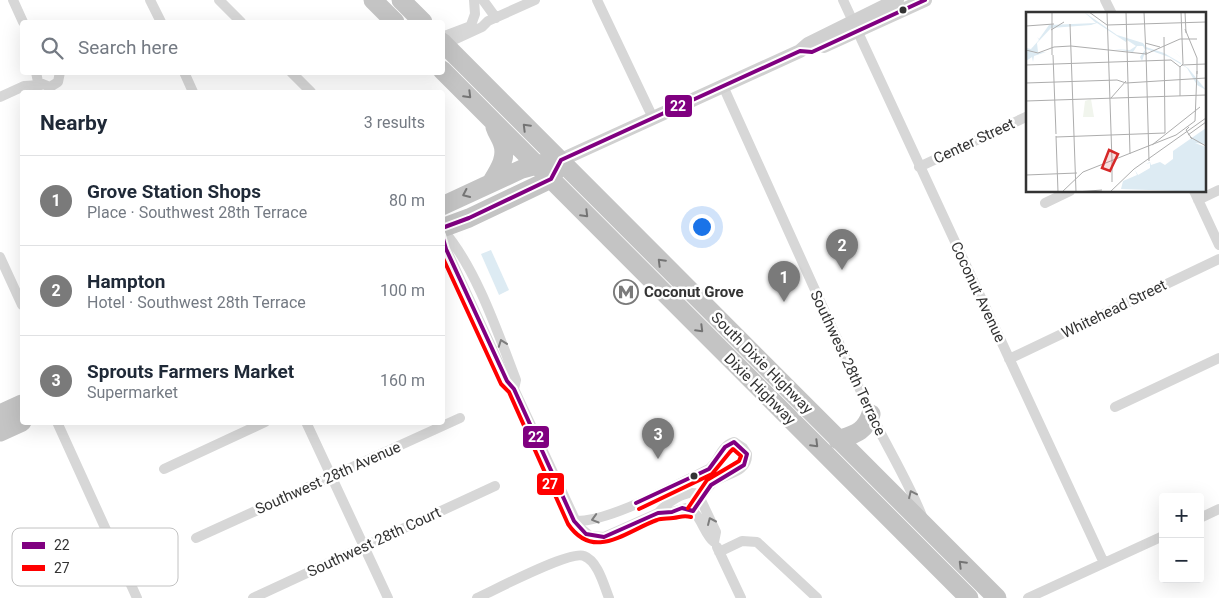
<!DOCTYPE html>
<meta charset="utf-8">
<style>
:root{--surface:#fff;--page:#f2f2f3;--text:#1f2937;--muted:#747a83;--line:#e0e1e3;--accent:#7a7a7a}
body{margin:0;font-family:Roboto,sans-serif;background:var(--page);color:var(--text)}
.controls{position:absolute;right:15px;bottom:15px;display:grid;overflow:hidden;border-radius:5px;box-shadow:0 5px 20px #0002}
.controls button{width:45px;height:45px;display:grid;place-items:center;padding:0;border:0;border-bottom:1px solid var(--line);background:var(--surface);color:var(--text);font:25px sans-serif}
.you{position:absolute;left:701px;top:226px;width:18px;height:18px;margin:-12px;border:4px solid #fff;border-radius:50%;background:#1a73e8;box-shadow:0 0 0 8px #1a73e833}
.badge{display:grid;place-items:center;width:32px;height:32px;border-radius:50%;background:var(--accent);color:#fff;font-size:16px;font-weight:700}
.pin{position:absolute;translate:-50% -41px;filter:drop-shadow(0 1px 2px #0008)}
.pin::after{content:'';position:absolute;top:26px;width:18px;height:15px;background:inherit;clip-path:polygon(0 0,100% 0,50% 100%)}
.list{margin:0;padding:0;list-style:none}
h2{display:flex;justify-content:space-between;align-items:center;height:65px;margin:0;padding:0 20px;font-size:21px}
h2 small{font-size:16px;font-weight:400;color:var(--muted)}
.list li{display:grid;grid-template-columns:32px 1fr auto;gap:15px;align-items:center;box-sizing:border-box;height:90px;padding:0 20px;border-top:1px solid var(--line)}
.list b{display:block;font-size:19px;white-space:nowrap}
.list p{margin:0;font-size:16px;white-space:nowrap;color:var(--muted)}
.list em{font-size:16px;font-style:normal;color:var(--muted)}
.icon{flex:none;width:28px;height:28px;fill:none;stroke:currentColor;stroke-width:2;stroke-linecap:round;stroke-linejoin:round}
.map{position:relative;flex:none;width:1219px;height:598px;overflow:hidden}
.search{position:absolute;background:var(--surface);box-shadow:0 5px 20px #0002;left:20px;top:20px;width:425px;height:55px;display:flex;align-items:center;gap:12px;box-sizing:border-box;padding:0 18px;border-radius:5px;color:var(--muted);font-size:19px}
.panel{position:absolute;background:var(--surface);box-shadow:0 5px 20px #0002;left:20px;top:90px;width:425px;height:335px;border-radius:5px}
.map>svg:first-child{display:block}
</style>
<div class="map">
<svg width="1219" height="598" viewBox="0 0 1219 598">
<rect width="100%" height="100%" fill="#fff"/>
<!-- water -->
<path fill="#ddebf3" d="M491 250 509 290 499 295 481 254Z"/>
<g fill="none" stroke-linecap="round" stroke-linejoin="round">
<!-- street -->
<path stroke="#d7d7d7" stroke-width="10" d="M13 0 23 22
M150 0 161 22
M219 0 241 22
M483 0 496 18
M597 0 653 118
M843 0 1104 563
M1105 0 1112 14
M471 25 475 14 474 0
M442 37 471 26
M445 44 482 27 488 21 535 0
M36 72 38 82 50 87 58 82 60 72
M184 72 193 92
M291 72 311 92
M723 86 871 414C888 449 908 481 922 516
M0 97 24 86 41 85
M919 167 1028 116
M1194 191 1219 245
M1198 200 1219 190
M1045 203 1070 191
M443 230C476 268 498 333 516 380L514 389
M442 233 446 249 507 381 514 389 578 526 590 536 604 537 658 513 672 512 686 508C701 512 703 533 714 542L716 532 698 494C684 489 666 504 658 513
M0 257 22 305
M1009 359 1219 259
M1115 407 1219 358
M57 422 137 598
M306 422 388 598
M164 469 265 422
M1200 518 1219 509
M574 521C608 523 676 485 709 469 720 461 719 447 734 442L743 448 747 454C748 472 728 473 715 481 707 486 702 496 697 503
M196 538 460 418
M717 547 741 598
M719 552 742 541 757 542 817 598
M253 598 495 486
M477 598C495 590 570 550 584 556 598 561 604 586 609 598
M1028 598 1163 536"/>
<!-- secondary -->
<path stroke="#d0d0d0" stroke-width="14" d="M824 46 925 0
M561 160 800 51 808 44 897 0"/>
<!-- highway -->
<path stroke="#c4c4c4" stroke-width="19" d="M373 0 395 22
M401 0 423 22
M442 42 997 598
M442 70 969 598
M491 183C499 170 508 157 502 142 500 137 497 133 495 127
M442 206 522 169 548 162
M442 228 469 218 551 179 556 170
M0 414 22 404
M0 432 22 422
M838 440C855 434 865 432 871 414"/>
<defs>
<path id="bus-1" d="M442 228 469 218 551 179 561 160 800 51 812 52 925 0
M442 235 446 249 507 381 514 389 574 521 586 534 604 537 658 513 672 512 682 508 693 511
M636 503 709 469 725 447 734 442 747 454 744 465 711 485 693 511"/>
<path id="bus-2" d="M442 256 501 384 509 392 568 524C594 562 626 531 657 520 662 518 668 519 673 518 681 517 683 515 691 517
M639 509 712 474 730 452 733 449 741 456 739 461 707 480 688 508"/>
</defs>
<!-- bus-1 casing -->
<use href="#bus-1" stroke="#fff" stroke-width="8"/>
<!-- bus-2 casing -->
<use href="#bus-2" stroke="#fff" stroke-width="8"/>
<!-- bus-1 -->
<use href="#bus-1" stroke="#800080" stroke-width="4"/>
<!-- bus-2 -->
<use href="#bus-2" stroke="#f00" stroke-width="4"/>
</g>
<!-- one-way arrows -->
<defs><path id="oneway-chevron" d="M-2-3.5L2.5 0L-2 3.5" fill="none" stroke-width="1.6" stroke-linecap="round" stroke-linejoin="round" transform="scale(1.25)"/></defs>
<g stroke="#747474">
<use href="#oneway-chevron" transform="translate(468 95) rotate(45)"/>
<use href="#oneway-chevron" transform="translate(526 127) rotate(-135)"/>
<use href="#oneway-chevron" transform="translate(466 194) rotate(155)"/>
<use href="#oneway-chevron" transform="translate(585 214) rotate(45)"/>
<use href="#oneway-chevron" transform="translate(661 262) rotate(-135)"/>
<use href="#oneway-chevron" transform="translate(700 329) rotate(45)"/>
<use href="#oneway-chevron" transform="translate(815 444) rotate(45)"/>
<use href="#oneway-chevron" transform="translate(962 564) rotate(-135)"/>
</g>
<g stroke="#7d7d7d">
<use href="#oneway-chevron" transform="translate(502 343) rotate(-110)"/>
<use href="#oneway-chevron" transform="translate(912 494) rotate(-115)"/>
<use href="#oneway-chevron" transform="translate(595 519) rotate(164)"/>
<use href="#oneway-chevron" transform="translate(711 521) rotate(-114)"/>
</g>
<!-- icons -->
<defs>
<symbol id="metro-ring" viewBox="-11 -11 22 22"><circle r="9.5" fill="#fff" stroke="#7a7a7a" stroke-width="1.5"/><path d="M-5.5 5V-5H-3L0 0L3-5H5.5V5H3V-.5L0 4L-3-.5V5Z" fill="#7a7a7a"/></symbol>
</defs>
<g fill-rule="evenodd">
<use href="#metro-ring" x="612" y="278" width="28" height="28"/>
</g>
<!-- markers -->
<g fill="#333" stroke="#fff" stroke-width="2">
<circle cx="903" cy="10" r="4.5"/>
<circle cx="694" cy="476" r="4.5"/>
</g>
<g text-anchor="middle" stroke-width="5" stroke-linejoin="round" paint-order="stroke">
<!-- street labels -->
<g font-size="15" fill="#333" stroke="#fff">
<text transform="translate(974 141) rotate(-25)" y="5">Center Street</text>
<text transform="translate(978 292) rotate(65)" y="5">Coconut Avenue</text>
<text transform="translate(1114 309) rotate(-26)" y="5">Whitehead Street</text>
<text transform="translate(762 363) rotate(45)" y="5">South Dixie Highway</text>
<text transform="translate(848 363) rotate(65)" y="5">Southwest 28th Terrace</text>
<text transform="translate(760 389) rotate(45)" y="5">Dixie Highway</text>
<text transform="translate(328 478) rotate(-24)" y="5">Southwest 28th Avenue</text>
<text transform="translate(374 542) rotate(-25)" y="5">Southwest 28th Court</text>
</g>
<!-- poi labels -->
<g font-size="15" font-weight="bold" fill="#333" stroke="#fff" text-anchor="start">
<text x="644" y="297">Coconut Grove</text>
</g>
</g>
<!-- overview -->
<g transform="translate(1026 12)">
<rect width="180" height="180" fill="#fff"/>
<path d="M65 87 68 105H57L59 89Z" fill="#f1f5ed"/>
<path d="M58 0 91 23 117 31 120 35 138 41 155 51V46L142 34 153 44 155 46V52L162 56 180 78 171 73 161 56 143 45 120 37 116 49 114 45 119 38 117 34H111L107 40 88 37 104 38 110 34 101 28 100 30 71 11 65 13 25 16 11 31 12 40 4 41 20 40 8 44 7 50 6 45 0 49V39H3L0 36 5 37 13 28 11 25 13 27 23 13 70 11ZM180 116V132L169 131 180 135V180L95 177 97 169 111 163 109 158 112 163 124 156V151L120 152 124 150 125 153 134 150 139 153 147 147V139Z" fill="#ddebf3"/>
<path fill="none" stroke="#adadad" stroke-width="1" d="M26 0V43M63 0 81 13 180 10M81 0 86 149M100 0 104 142M118 0 120 43M159 0 160 21M44 12 50 180M0 14 28 12M159 17 171 46V62M25 18 38 10M138 25 139 121M119 31 134 35M0 38 12 41 28 35 45 34 120 42 154 27H171M120 40 123 149M27 43 30 122M0 53 145 48 154 55M156 53 180 52M154 55 157 52 155 0M154 55V84M0 71 91 68 100 71 180 66M85 86 100 69M0 89 180 83M163 115 160 118 166 127M162 123 180 110M30 124 32 180M30 125 139 121M164 125 180 134M126 133 174 95M86 149V170M0 163 51 161M36 180 57 160 150 123 169 109 171 59M50 180 76 178M84 180 108 157 180 106"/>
<path fill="#d62828" fill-opacity="0.15" stroke="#d62828" stroke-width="2.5" d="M83 138 92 142 84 159 76 156Z"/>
<rect width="180" height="180" fill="none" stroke="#333" stroke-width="2.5"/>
</g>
<!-- legend -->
<rect x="12" y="528" width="166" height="58" rx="8" fill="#fff" stroke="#c2c2c2" stroke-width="1"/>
<rect x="22" y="542" width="23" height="7" fill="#800080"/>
<rect x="22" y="565" width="23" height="6" fill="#f00"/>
<g font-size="14" fill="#333">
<text x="54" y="550">22</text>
<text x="54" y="573">27</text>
</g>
<g stroke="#fff" stroke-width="2">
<rect x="664" y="94" width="29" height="24" rx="5" fill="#800080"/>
<rect x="522" y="425" width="28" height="24" rx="5" fill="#800080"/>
<rect x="536" y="472" width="29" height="24" rx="5" fill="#f00"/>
</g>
<g font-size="14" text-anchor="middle" font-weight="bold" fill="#fff">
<text x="678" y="111">22</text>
<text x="536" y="442">22</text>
<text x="550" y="489">27</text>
</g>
</svg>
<div class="controls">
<button>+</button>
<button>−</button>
</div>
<div class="you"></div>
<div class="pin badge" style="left:784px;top:302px">1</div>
<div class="pin badge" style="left:842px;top:270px">2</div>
<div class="pin badge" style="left:658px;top:459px">3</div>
<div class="search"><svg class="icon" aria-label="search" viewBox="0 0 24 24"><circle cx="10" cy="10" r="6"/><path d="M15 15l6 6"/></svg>Search here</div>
<section class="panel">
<h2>Nearby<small>3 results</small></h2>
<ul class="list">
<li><span class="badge">1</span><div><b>Grove Station Shops</b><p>Place · Southwest 28th Terrace</p></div><em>80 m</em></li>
<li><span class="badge">2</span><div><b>Hampton</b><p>Hotel · Southwest 28th Terrace</p></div><em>100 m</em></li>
<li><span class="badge">3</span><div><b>Sprouts Farmers Market</b><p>Supermarket</p></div><em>160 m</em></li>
</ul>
</section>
</div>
